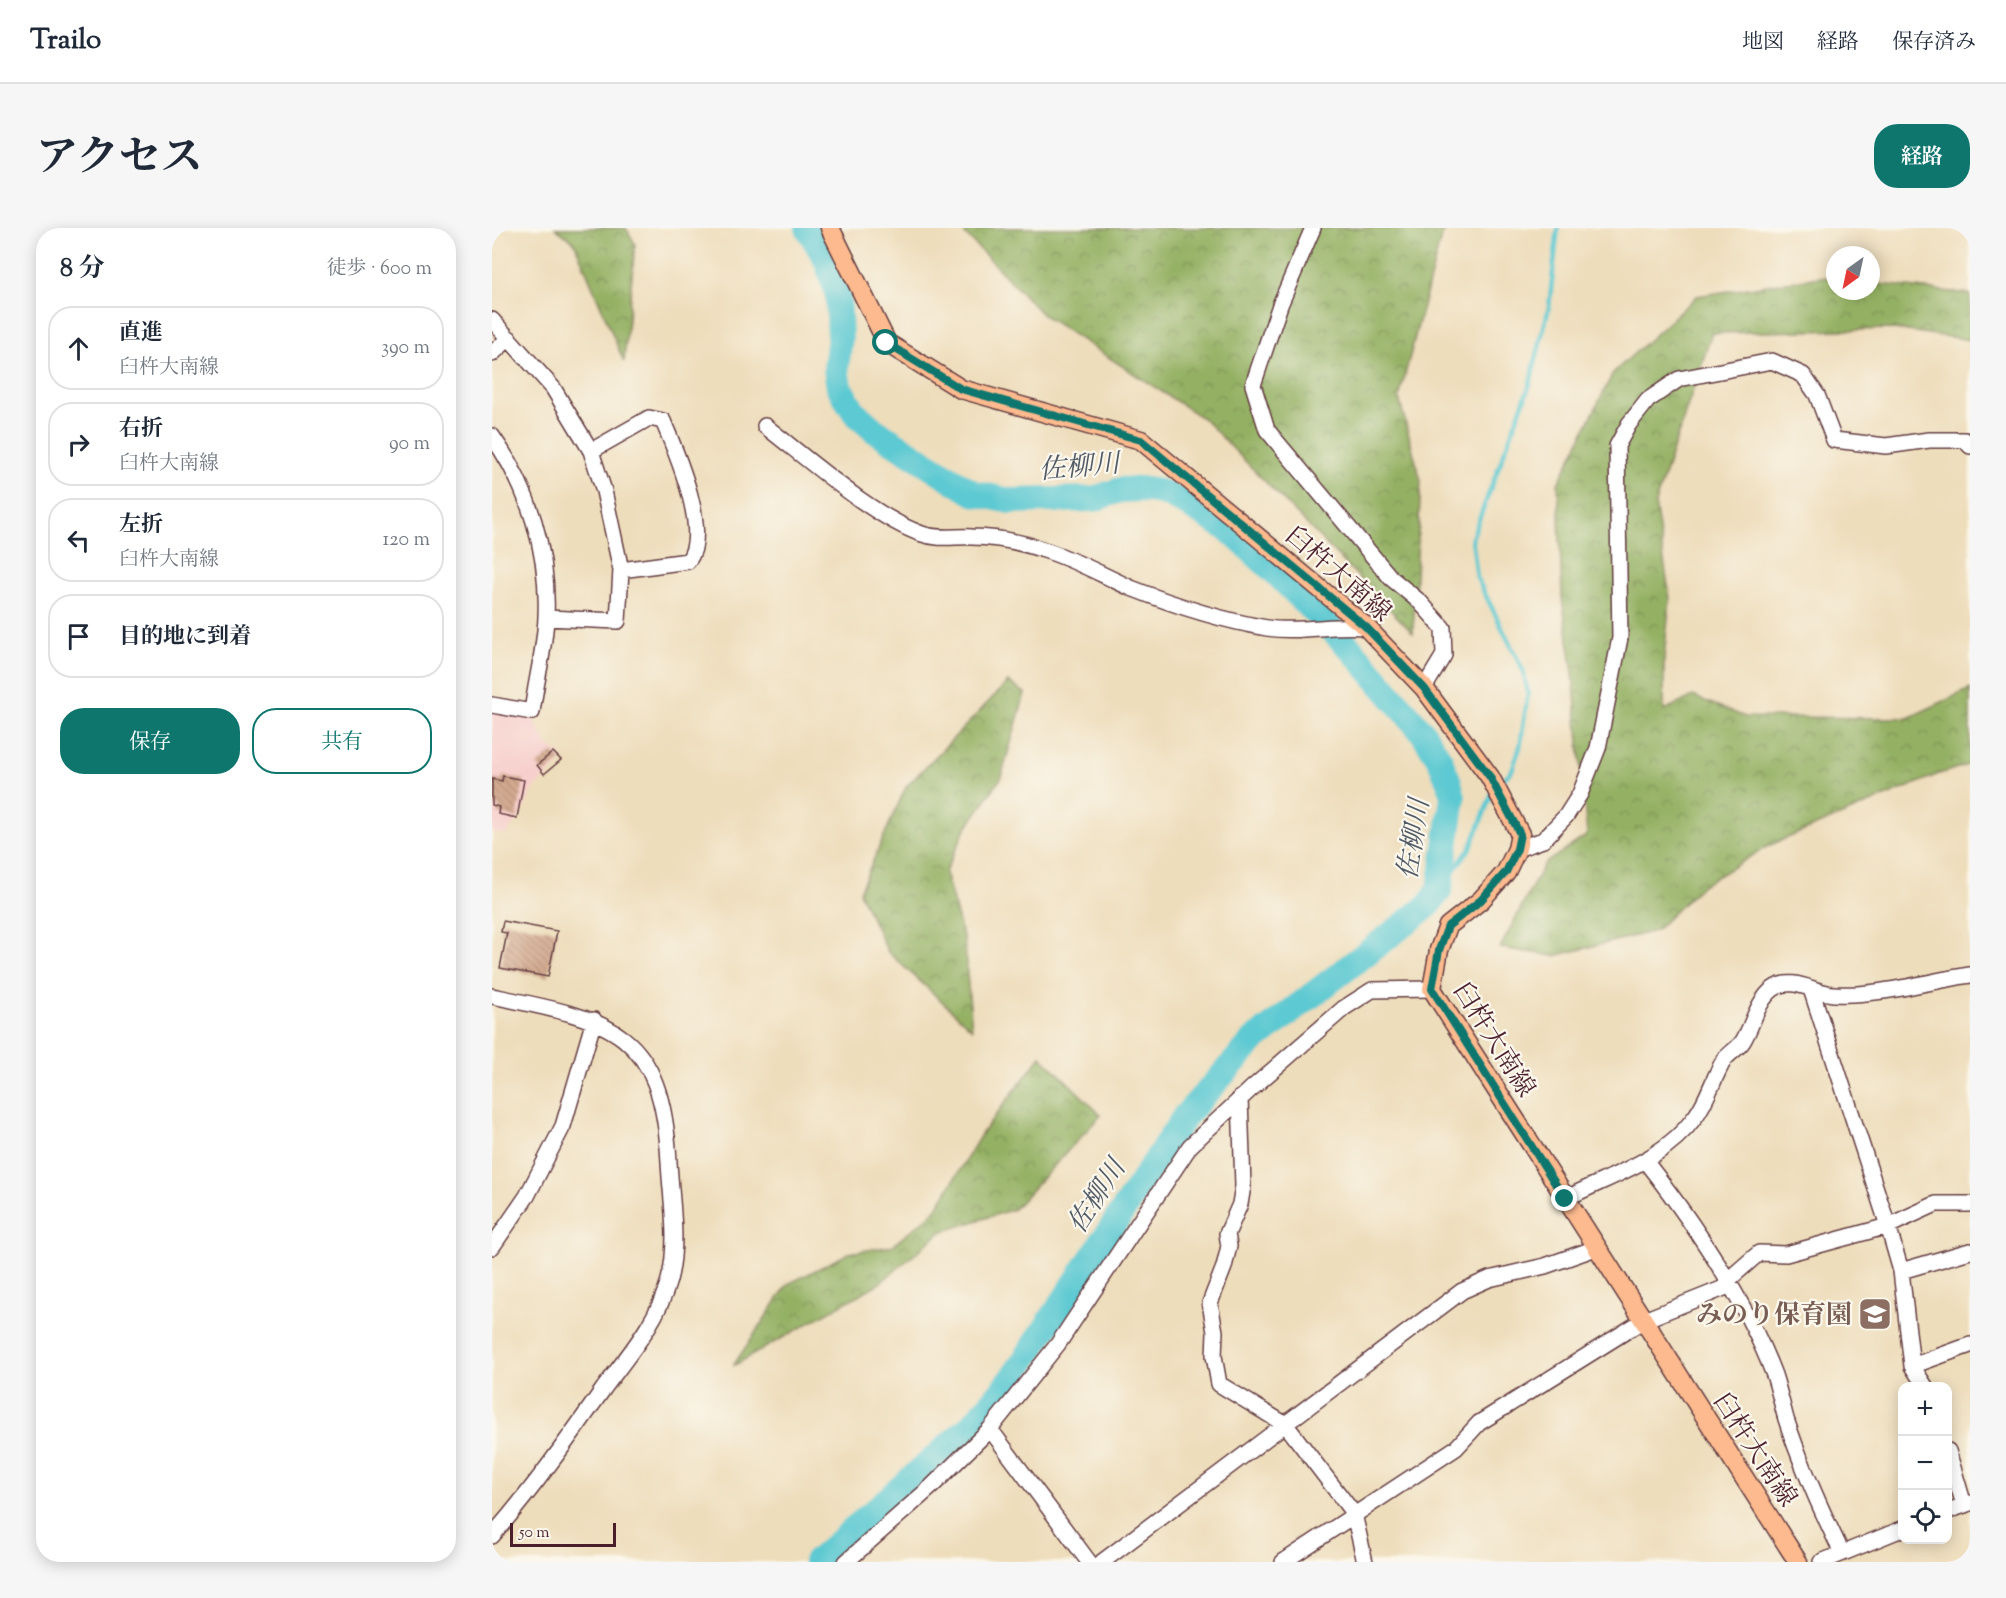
<!DOCTYPE html>
<html lang="ja">
<meta charset="utf-8">
<style>
:root{--surface:#fff;--page:#f6f6f7;--text:#1f2937;--muted:#747a83;--line:#e0e1e3;--accent:#0f766e}
body{margin:0;font-family:"Sorts Mill Goudy","Noto Serif JP",serif;background:var(--page);color:var(--text)}
.controls{position:absolute;right:18px;bottom:18px;display:grid;overflow:hidden;border-radius:12px;box-shadow:0 3px 15px #0003}
.controls button{width:54px;height:54px;display:grid;place-items:center;padding:0;border:0;border-bottom:2px solid var(--line);background:var(--surface);color:var(--text);font:30px sans-serif}
.compass{position:absolute;left:1334px;top:18px;width:54px;height:54px;border-radius:50%;background:var(--surface);box-shadow:0 3px 15px #0003;rotate:213deg}
.scale{position:absolute;left:18px;bottom:15px;width:106px;box-sizing:border-box;padding-left:6px;border:3px solid #4a1f2b;border-top:0;font-size:16px;line-height:21px;white-space:nowrap;color:#4a1f2b;-webkit-text-stroke:4px #fbf7ec;paint-order:stroke}
.stop{position:absolute;width:18px;height:18px;margin:-14px;border:4px solid #0f766e;border-radius:50%;background:#fff}
.stop.end{background:#0f766e;border-color:#fff;box-shadow:0 2px 6px #0008}
.list{margin:0;padding:0;list-style:none}
h2{display:flex;justify-content:space-between;align-items:center;height:78px;margin:0;padding:0 24px;font-size:26px}
h2 small{font-size:20px;font-weight:400;color:var(--muted)}
.list li{display:grid;grid-template-columns:39px 1fr auto;gap:18px;align-items:center;box-sizing:border-box;height:84px;margin:0 12px 12px;padding:0 12px;border:2px solid var(--line);border-radius:24px}
.list b{display:block;font-size:22px;white-space:nowrap}
.list p{margin:0;font-size:20px;white-space:nowrap;color:var(--muted)}
.list em{font-size:20px;font-style:normal;color:var(--muted)}
.actions{display:flex;gap:12px;padding:18px 24px}
.actions a{flex:1;padding:14px 0;border:2px solid var(--accent);border-radius:24px;text-align:center;font-size:21px;color:var(--accent)}
.actions .main{background:var(--accent);color:#fff}
.icon{flex:none;width:33px;height:33px;fill:none;stroke:currentColor;stroke-width:2;stroke-linecap:round;stroke-linejoin:round}
.map{position:relative;flex:none;width:1478px;height:1334px;overflow:hidden;border-radius:24px}
header{display:flex;align-items:center;gap:36px;box-sizing:border-box;height:84px;padding:0 30px;background:var(--surface);border-bottom:2px solid var(--line)}
header strong{font-size:28px}
nav{display:flex;gap:33px;margin-inline-start:auto;font-size:21px}
.intro{display:flex;align-items:center;justify-content:space-between;box-sizing:border-box;height:144px;padding:0 36px}
h1{margin:0;font-size:42px}
.button{padding:15px 27px;border-radius:24px;background:var(--accent);color:#fff;font-size:21px;font-weight:700}
main{display:flex;gap:36px;padding:0 36px}
aside{flex:1;background:var(--surface);border-radius:24px;box-shadow:0 3px 15px #0003}
.map>svg:first-child{display:block}
</style>
<header>
<strong>Trailo</strong>
<nav><a>地図</a><a>経路</a><a>保存済み</a></nav>
</header>
<div class="intro"><h1>アクセス</h1><a class="button">経路</a></div>
<main>
<aside>
<h2>8 分<small>徒歩 · 600 m</small></h2>
<ul class="list">
<li><svg class="icon" aria-label="ahead" viewBox="0 0 24 24"><path d="M12 20V5M6 11l6-6 6 6"/></svg><div><b>直進</b><p>臼杵大南線</p></div><em>390 m</em></li>
<li><svg class="icon" aria-label="right" viewBox="0 0 24 24"><path d="M7 20v-9h11M14 6l5 5-5 5"/></svg><div><b>右折</b><p>臼杵大南線</p></div><em>90 m</em></li>
<li><svg class="icon" aria-label="left" viewBox="0 0 24 24"><path d="M17 20v-9H6M10 6l-5 5 5 5"/></svg><div><b>左折</b><p>臼杵大南線</p></div><em>120 m</em></li>
<li><svg class="icon" aria-label="arrive" viewBox="0 0 24 24"><path d="M6 21V4h12l-3 4 3 4H6"/></svg><div><b>目的地に到着</b></div></li>
</ul>
<div class="actions"><a class="main">保存</a><a>共有</a></div>
</aside>
<div class="map">
<svg width="1478" height="1334" viewBox="0 0 1478 1334">
<defs>
<pattern id="forest-crowns" width="20" height="18" patternUnits="userSpaceOnUse" patternTransform="scale(1.5)"><rect width="20" height="18" fill="#94b164"/><path d="M2 6a3 3 0 1 1 6 0M12 15a3 3 0 1 1 6 0" fill="none" stroke="#7b8f53"/></pattern>
<pattern id="building-back-hatch" width="6" height="6" patternUnits="userSpaceOnUse" patternTransform="scale(1.5)"><rect width="6" height="6" fill="#d4aa90"/><path d="M-1 5l2 2M0 0l6 6M5-1l2 2" fill="none" stroke="#ae8a76"/></pattern>
</defs>
<rect width="100%" height="100%" fill="#fbf7ec"/>
<filter id="ink" filterUnits="userSpaceOnUse"><feTurbulence type="fractalNoise" baseFrequency=".0167" numOctaves="2"/><feDisplacementMap in="SourceGraphic" scale="12" xChannelSelector="R" yChannelSelector="G"/><feConvolveMatrix kernelMatrix="1 2 1 2 8 2 1 2 1" color-interpolation-filters="sRGB"/></filter>
<filter id="wash" filterUnits="userSpaceOnUse"><feTurbulence type="fractalNoise" baseFrequency=".008" numOctaves="4" result="noise"/><feDisplacementMap in="SourceGraphic" scale="24" xChannelSelector="R" yChannelSelector="G"/><feGaussianBlur stdDeviation="1.35" result="paint"/><feColorMatrix in="noise" values="0 0 0 0 0 0 0 0 0 0 0 0 0 0 0 0 0 1.4 0 .05"/><feComposite in="paint" operator="in"/></filter>
<g filter="url(#wash)">
<rect width="100%" height="100%" fill="#edb"/>
<!-- built -->
<path fill="#f7d0cd" d="M0 483 41 491 55 517 67 525 69 534 40 563 28 589 13 607 0 604Z"/>
<!-- forest -->
<path fill="url(#forest-crowns)" stroke="#6f6848" stroke-width="1.5" d="M63 0H134L143 16 132 134 82 14Z
M473 0H955L949 9 907 170 929 253 921 405 712 191 551 87 473 6Z
M1328 49 1343 50V63H1379V55L1478 66V112L1402 101 1220 105 1163 275 1178 371 1172 430V483L1201 468 1253 489 1416 490 1478 461V536L1447 546 1276 618 1209 658 1163 703 1062 728 1008 720 1052 636 1095 607 1081 445 1070 370 1066 256 1121 145 1205 68Z
M516 454 533 465 509 550 473 602 453 644 472 712 480 801 396 724 367 664 414 559Z
M549 828 609 887 522 981 449 1004 388 1055 241 1138 296 1056 357 1025 400 1018 443 983 490 905Z"/>
<g fill="none" stroke-linecap="round" stroke-linejoin="round">
<!-- stream -->
<path stroke="#5dc9d2" stroke-width="4.5" d="M1007 556 1020 542 1028 519 1036 465 1031 442 985 350 980 310 1037 159 1057 79 1066 0
M948 661 979 619 1000 565"/>
<!-- river -->
<path stroke="#5dc9d2" stroke-width="26" d="M316 0 335 33 346 68 348 109 344 141 347 159 363 185 382 202 481 265 518 273 602 271 628 262 648 261 669 264 691 274 737 302 785 346 862 424 931 505 948 532 957 554 961 569 948 661 937 677 762 812 693 888 520 1151 480 1197 324 1334"/>
</g>
<g id="blocks">
<!-- building -->
<path fill="url(#building-back-hatch)" d="M61 524 69 532 52 546 45 537Z
M11 548 32 552 25 590 6 586 7 579 0 577V551L10 553Z
M11 693 65 703 56 749 8 740 15 705 9 704Z"/>
</g>
</g>
<g filter="url(#ink)">
<use href="#blocks" fill-opacity="0" stroke="#633c41" stroke-width="1.5"/>
<g fill="none" stroke-linecap="round" stroke-linejoin="round">
<defs>
<path id="minor" d="M821 0 788 77 761 157 775 202 899 350 928 374 951 400 952 427 932 460
M0 92 61 160 99 223 112 263 129 342 126 393 54 390
M0 126 17 110
M273 198C316 231 381 289 430 306 447 312 464 308 480 309 505 309 528 314 552 322 582 331 610 347 639 360 682 377 728 392 775 400 807 405 841 396 874 399
M0 208C37 260 57 324 54 389 53 420 44 453 40 484L0 477
M99 223 157 190 171 193C184 224 219 304 196 333L129 342
M1025 621 1051 612 1074 588 1088 566 1106 520 1128 410 1125 218 1137 196 1156 172 1187 151 1280 133 1311 147 1325 167 1342 212 1394 218 1437 212H1473L1478 218
M1319 761 1396 998 1444 976H1478
M0 768C117 792 170 799 177 934 179 973 187 1014 177 1052 166 1093 137 1126 112 1160 77 1210 41 1261 0 1308
M748 870 751 958 748 976 735 1006 737 1018 732 1039 718 1075 723 1104 722 1128 727 1156 794 1197 862 1286 873 1334
M1154 934C1204 998 1253 1071 1282 1147 1287 1162 1290 1177 1294 1191 1309 1237 1329 1282 1350 1325
M1073 971C1119 947 1171 933 1203 889 1216 872 1221 850 1232 832 1237 825 1247 820 1251 813 1261 797 1265 773 1281 761 1299 747 1323 765 1342 766 1382 769 1438 753 1478 747
M0 1019 35 968 71 898 102 792
M1409 1043 1478 1023
M1235 1053 1267 1025 1294 1026 1396 998 1409 1043 1420 1138 1433 1158
M1420 1138 1478 1117
M498 1201 597 1334
M1456 1223 1472 1277
M1456 1283 1478 1275
M354 1334 439 1259 498 1201 566 1116 698 918 759 861 852 780 880 762 940 761
M610 1334 970 1063 997 1051 1053 1038 1104 1020
M791 1334 964 1220 987 1195 1152 1092 1237 1058
M1329 1334 1410 1301"/>
<path id="major" d="M338 0 395 115 469 161 649 212 874 399 932 460 998 549 1028 606 1025 621 1014 644 989 672 956 698 947 722 940 761 1306 1334"/>
</defs>
<!-- minor casing -->
<use href="#minor" stroke="#633c41" stroke-width="18"/>
<!-- major casing -->
<use href="#major" stroke="#633c41" stroke-width="21"/>
<!-- minor -->
<use href="#minor" stroke="#fff" stroke-width="15"/>
<!-- major -->
<use href="#major" stroke="#fcba8e" stroke-width="18"/>
</g>
</g>
<g fill="none" stroke-linecap="round" stroke-linejoin="round" filter="url(#ink)">
<!-- route -->
<path stroke="#0f766e" stroke-width="8" d="M394 115 469 161 649 212 874 399 932 460 998 549 1028 606 1025 621 1014 644 989 672 956 698 947 722 940 761 1073 971"/>
</g>
<!-- icons -->
<defs>
<symbol id="school-square" viewBox="-11 -11 22 22"><rect x="-9" y="-9" width="18" height="18" rx="4" fill="#8d6e63" stroke="#fbf7ec"/><path d="M0-5L7-2L0 1L-7-2ZM-4 1L0 2.5L4 1V4Q0 6-4 4Z" fill="#fff"/></symbol>
</defs>
<g fill-rule="evenodd">
<use href="#school-square" x="1364" y="1067" width="38" height="38"/>
</g>
<g text-anchor="middle" stroke-width="4.5" stroke-linejoin="round" paint-order="stroke">
<!-- street labels -->
<g font-size="26" fill="#4a1f2b" stroke="#fbf7ec">
<text transform="translate(847 345) rotate(41)" y="9">臼杵大南線</text>
<text transform="translate(1003 811) rotate(58)" y="9">臼杵大南線</text>
<text transform="translate(1264 1221) rotate(57)" y="9">臼杵大南線</text>
</g>
<!-- education labels -->
<g font-size="26" font-weight="bold" fill="#785e54" stroke="#fbf7ec" text-anchor="end">
<text x="1360" y="1095">みのり保育園</text>
</g>
<!-- water labels -->
<g font-size="27" font-style="italic" fill="#515a65" stroke="#fbf7ec">
<text transform="translate(587 238) rotate(-5)" y="9">佐柳川</text>
<text transform="translate(921 611) rotate(-81)" y="9">佐柳川</text>
<text transform="translate(604 968) rotate(-57)" y="9">佐柳川</text>
</g>
</g>
</svg>
<div class="controls">
<button>+</button>
<button>−</button>
<button><svg class="icon" aria-label="locate" viewBox="0 0 24 24"><circle cx="12" cy="12" r="6"/><path d="M12 2v4M12 18v4M2 12h4M18 12h4"/></svg></button>
</div>
<svg class="compass" viewBox="-18 -18 36 36"><path d="M0-13l5 13h-10z" fill="#e53935"/><path d="M0 13l5-13h-10z" fill="#747a83"/></svg>
<div class="scale">50 m</div>
<div class="stop" style="left:394px;top:115px"></div>
<div class="stop end" style="left:1073px;top:971px"></div>
</div>
</main>
